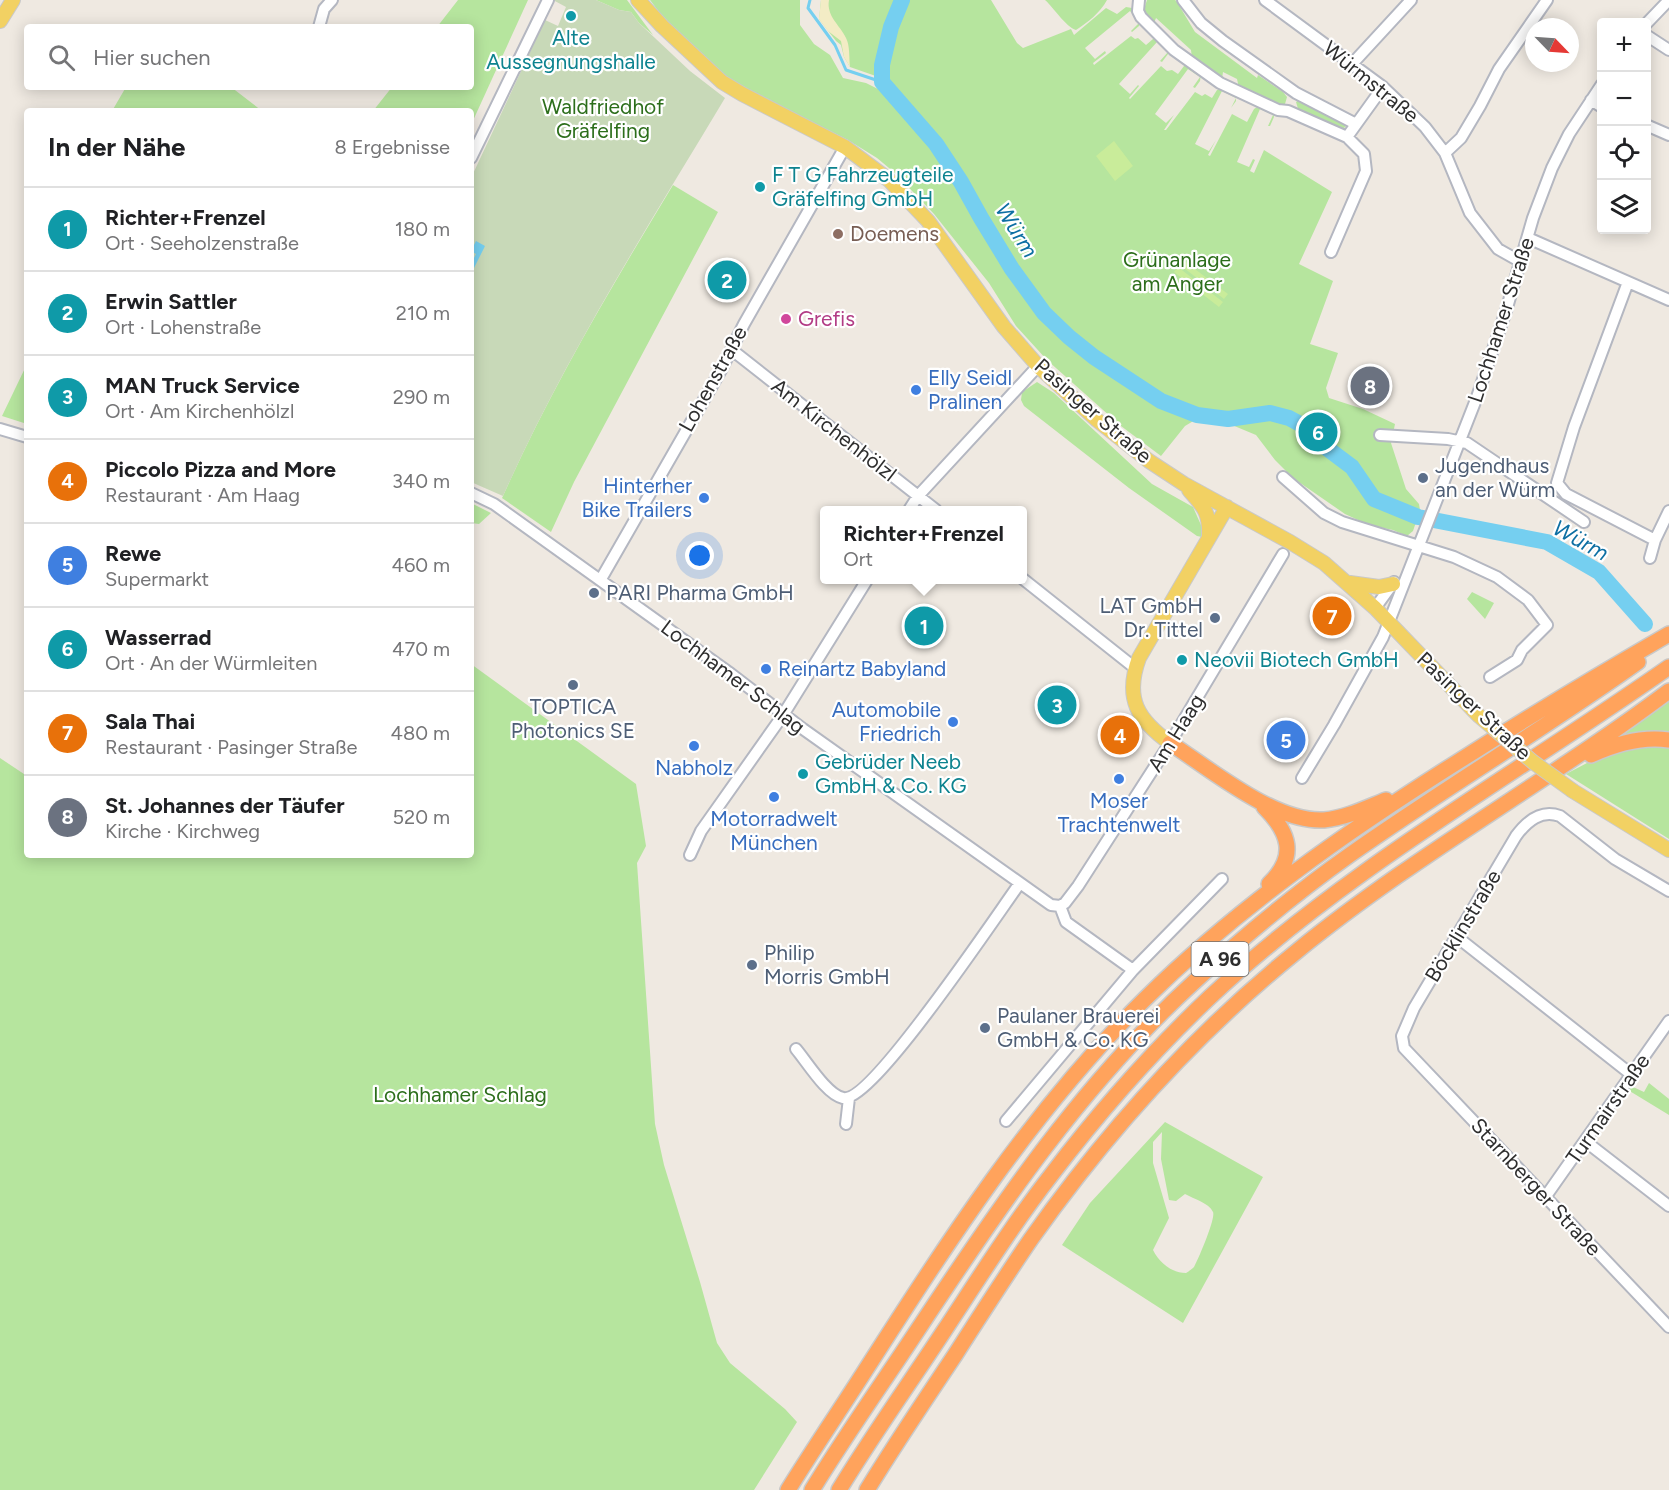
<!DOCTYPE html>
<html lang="de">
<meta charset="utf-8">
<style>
:root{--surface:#fff;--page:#f2f2f2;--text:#202124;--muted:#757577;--line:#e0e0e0;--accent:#ea580c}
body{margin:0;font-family:Figtree,sans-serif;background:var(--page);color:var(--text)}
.controls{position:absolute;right:18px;top:18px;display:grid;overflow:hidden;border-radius:6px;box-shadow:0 3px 15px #0003}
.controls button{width:54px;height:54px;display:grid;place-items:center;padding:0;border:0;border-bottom:2px solid var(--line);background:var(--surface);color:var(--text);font:30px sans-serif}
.compass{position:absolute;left:1525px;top:18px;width:54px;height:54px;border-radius:50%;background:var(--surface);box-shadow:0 3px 15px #0003;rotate:115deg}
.you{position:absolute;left:700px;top:556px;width:21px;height:21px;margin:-15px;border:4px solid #fff;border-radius:50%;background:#1a73e8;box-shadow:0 0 0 9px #1a73e833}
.badge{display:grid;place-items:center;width:39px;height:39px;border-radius:50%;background:var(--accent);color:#fff;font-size:20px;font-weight:700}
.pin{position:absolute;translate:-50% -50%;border:3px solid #fff;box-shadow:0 2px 6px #0006}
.popup{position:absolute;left:820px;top:506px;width:207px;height:78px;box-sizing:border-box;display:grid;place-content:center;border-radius:6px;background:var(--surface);filter:drop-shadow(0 2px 4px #0005);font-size:20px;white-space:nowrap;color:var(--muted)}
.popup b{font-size:22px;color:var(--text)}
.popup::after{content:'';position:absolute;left:50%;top:100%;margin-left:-12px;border:12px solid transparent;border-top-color:var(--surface)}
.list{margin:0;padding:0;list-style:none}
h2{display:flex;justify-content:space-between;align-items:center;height:78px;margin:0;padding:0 24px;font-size:26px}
h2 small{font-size:20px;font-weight:400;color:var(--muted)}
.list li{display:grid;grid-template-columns:39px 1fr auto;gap:18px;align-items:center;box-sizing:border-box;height:84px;padding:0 24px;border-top:2px solid var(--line)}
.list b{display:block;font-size:22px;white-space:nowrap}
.list p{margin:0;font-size:20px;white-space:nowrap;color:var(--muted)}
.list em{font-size:20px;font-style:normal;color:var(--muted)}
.icon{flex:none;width:33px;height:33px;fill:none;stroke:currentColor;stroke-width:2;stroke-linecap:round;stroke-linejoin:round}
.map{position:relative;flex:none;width:1669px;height:1490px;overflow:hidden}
.search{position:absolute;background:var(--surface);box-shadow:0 3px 15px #0003;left:24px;top:24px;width:450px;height:66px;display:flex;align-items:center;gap:15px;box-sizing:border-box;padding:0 21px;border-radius:6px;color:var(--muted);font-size:22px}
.panel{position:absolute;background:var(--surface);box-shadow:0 3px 15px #0003;left:24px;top:108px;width:450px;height:750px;border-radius:6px}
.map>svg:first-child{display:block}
</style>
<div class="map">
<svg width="1669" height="1490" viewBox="0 0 1669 1490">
<rect width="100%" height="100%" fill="#efe9e1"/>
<!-- green -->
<path fill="#b6e59e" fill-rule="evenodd" d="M458 0H528L471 125V111H373L392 87H471V27H437Z
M596 0H627L653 35 639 23 631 12 619 10Z
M650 0H800V25L814 44 830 55 843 78 866 83 884 92 914 128 924 123 916 116 890 81 850 67 844 57 841 45 836 41 819 19 821 0H991L1017 43 1023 48 1071 29 1074 35 1106 8 1117 14 1126 7 1132 8 1141 20 1139 26 1132 32 1131 31 1139 23 1130 11 1085 48 1095 59 1105 51 1106 53 1093 63 1094 65 1131 36 1135 39 1138 38 1146 45 1153 39 1159 38 1170 48 1168 54 1162 62 1160 61 1168 52 1157 42 1119 84 1130 94 1138 85 1139 86 1129 98 1130 99 1161 66 1167 71 1172 70 1178 74 1184 66 1188 64 1201 74 1200 81 1195 88 1193 87 1200 77 1188 69 1155 114 1166 123 1174 115 1164 130H1166L1195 92 1202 96 1205 94 1212 98 1217 90 1223 87 1236 94V101L1231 108 1236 98 1222 91 1195 144 1209 151 1216 140 1208 155 1210 156 1232 114 1247 122 1254 109 1260 105 1273 111 1274 117 1270 126H1268L1273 115 1260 109 1237 162 1249 167 1253 159 1255 160 1250 171 1254 173 1264 150 1332 192 1299 264 1333 281 1310 344 1338 353 1326 388 1329 398 1363 409 1395 424 1391 443 1406 489 1419 504 1420 510 1413 531 1407 536 1393 530 1369 525 1345 514 1293 478 1275 460 1256 435 1232 425 1195 420 1185 426 1161 456 1121 426 1047 360 1016 326 989 283 934 214 895 173 877 158 848 140 760 96 726 76 666 21Z
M1045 0H1107C1100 13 1088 22 1076 30 1066 27 1054 8 1045 0Z
M1147 0H1175L1180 4V7L1195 32 1257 78 1258 75 1283 92 1287 97 1285 104 1281 106 1239 88 1237 79 1223 72 1222 79 1192 58 1191 50 1156 18 1154 23 1143 12Z
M126 87H231L262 111H112Z
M1301 99 1344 122 1346 126 1341 131 1299 112 1296 102Z
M673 185 718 212 574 482 551 532 502 498 503 496C551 388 612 286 673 185Z
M27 364V424L2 416Z
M1037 382 1054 393 1152 484 1193 507 1201 525 1202 537 1197 536 1129 488 1024 406 1021 400 1022 392Z
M471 503 491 513 479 524 471 523Z
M1472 592 1494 603 1485 619 1467 599Z
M471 664 636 784 646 846 637 863 655 1124 664 1165 700 1282 717 1343 730 1363 785 1409 797 1422 754 1490H0V758L27 776V855H471Z
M1669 700V735L1618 738Z
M1647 743 1669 745V839L1566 774 1608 752Z
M1649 1083 1669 1099V1115L1628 1090 1631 1086 1644 1092Z
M1165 1122 1263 1177 1183 1323 1062 1245 1090 1203ZM1162 1132 1161 1159 1169 1200 1176 1201 1185 1194C1194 1199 1209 1203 1213 1212 1216 1218 1198 1260 1194 1267 1192 1269 1188 1272 1186 1273 1171 1273 1159 1262 1153 1250L1169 1218 1153 1163V1142Z"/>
<!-- sand -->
<path fill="#f3ecc5" d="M821 0H829C826 16 840 25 846 38 850 45 849 58 850 67L844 57 841 41 828 31 819 19Z"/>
<!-- cemetery -->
<path fill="#c8d9b8" d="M553 0H596L619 10 631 12 639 23 690 71 725 98C647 228 565 357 503 496L471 482V178L545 20 558 26 566 7Z"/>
<!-- pitch -->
<path fill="#c9ec9a" d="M1114 141 1133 166 1115 181 1096 156Z
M1183 260 1228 294 1224 299 1180 265Z
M1178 267 1223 302 1219 307 1174 272Z"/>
<!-- water -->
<path fill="#75cff0" d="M476 241 485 246 471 274V264L476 254 471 251Z"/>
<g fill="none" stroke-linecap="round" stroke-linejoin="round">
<!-- stream -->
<path stroke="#75cff0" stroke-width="3" d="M810 0 808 8 835 45 846 70 882 82"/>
<!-- river -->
<path stroke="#75cff0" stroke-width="16" d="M902 0 891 27 882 65V82L936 144 961 182 981 218 1012 269 1044 313 1069 337 1094 357 1161 401 1197 415 1228 419 1270 413 1289 418 1302 425 1312 437 1352 467 1374 499 1418 517 1547 542 1599 572 1645 624"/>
<defs>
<path id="minor" d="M1139 0 1138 11 1141 17 1174 50 1220 83 1278 110 1288 111 1347 137
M1183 0 1201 23 1223 41 1296 93 1356 124
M1265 0 1383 87 1425 127 1445 153 1470 213 1498 249 1521 262
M1646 24 1669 0
M319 27 324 9 332 0
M1646 35 1669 50
M1352 64 1411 0
M1591 100 1602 107
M1646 125 1669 135
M1445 153 1461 138 1480 106 1499 69 1547 0
M471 158 548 0
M1528 238 1669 300
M1331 252 1366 171 1364 154 1347 137 1383 87
M1628 282 1574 427 1557 483 1566 494 1655 540
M732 350 936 510
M0 429 27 437
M1380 435 1448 439 1467 443 1584 522
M1283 477 1324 513 1342 522 1454 557 1497 577 1528 600 1547 625 1522 650 1517 660 1490 677
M471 493 494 504 731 674 803 729 1051 905 1060 906
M909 510 918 496 1038 366
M1650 558 1655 540 1669 511
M601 579 721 370 744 324 845 147
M1023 579 1135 668
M1375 608 1394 582
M1302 778 1334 725 1383 637 1477 397 1506 311 1533 218 1552 168 1569 134 1602 84
M690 855 701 831 783 715 867 580
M1669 891 1615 859 1560 816C1541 809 1527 821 1516 836L1414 1008 1402 1036 1404 1048 1669 1327
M1060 906 1065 903 1078 886 1170 743 1283 554
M1060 906 1066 922 1133 970
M1457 937 1632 1075
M796 1049C807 1062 827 1095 843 1098 872 1103 998 913 1020 883
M1006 1121 1133 970 1222 879
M846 1124 849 1098
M1585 1141 1669 1206
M1546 1196 1669 1021"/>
<path id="major" d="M638 0 662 26 722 82 742 94 845 147 889 180 928 221 1004 327 1038 366 1097 420 1149 461 1184 484 1290 542 1324 563 1375 608 1478 715
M0 21 13 0
M1189 490C1204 507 1210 513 1209 536
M1350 583 1379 587 1393 584
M1170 743C1138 720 1124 699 1139 658L1227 507
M1573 791 1669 850"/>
<path id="highway" d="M1170 743C1210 769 1275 823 1324 820 1346 818 1366 808 1386 800
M1591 755C1615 744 1642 736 1669 740
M1264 807C1289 832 1298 856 1269 884
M788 1490C812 1451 838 1413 863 1374 947 1243 1033 1109 1145 999 1239 906 1348 831 1459 761 1528 717 1598 675 1669 634
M812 1490C845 1436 882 1384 917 1331 999 1207 1083 1083 1194 982 1243 937 1296 893 1351 854 1445 788 1544 729 1638 662
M839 1490C872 1436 909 1384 944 1331 979 1278 1013 1224 1052 1174 1100 1111 1153 1051 1210 997 1348 868 1515 775 1669 667
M867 1490C895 1444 925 1400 955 1355 980 1316 1005 1277 1031 1239 1106 1133 1195 1034 1296 952 1413 856 1548 782 1669 691"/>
</defs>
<!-- minor casing -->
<use href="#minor" stroke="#b4b7c1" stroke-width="14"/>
<!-- major casing -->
<use href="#major" stroke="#c9c9c9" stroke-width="16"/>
<!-- highway casing -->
<use href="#highway" stroke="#c9c9c9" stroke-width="18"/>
<!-- minor -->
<use href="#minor" stroke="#fff" stroke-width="10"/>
<!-- major -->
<use href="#major" stroke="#f2d163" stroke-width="14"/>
<!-- highway -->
<use href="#highway" stroke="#ffa35c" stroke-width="15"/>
<defs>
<path id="major-bridge" d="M1478 715 1533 762 1573 791"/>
</defs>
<!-- major-bridge casing -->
<use href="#major-bridge" stroke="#c9c9c9" stroke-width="16" stroke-linecap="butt"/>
<!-- major-bridge -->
<use href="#major-bridge" stroke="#f2d163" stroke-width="14"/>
</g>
<!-- markers -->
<g fill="#0f9aa8" stroke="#fff" stroke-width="2">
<circle cx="571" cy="16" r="6"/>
<circle cx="760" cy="187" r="6"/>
<circle cx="1182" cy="660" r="6"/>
<circle cx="803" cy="774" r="6"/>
</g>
<circle fill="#8d6e63" stroke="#fff" stroke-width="2" cx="838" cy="234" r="6"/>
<circle fill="#d1479c" stroke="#fff" stroke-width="2" cx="786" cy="319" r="6"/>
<g fill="#3f7fe0" stroke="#fff" stroke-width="2">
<circle cx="916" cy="390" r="6"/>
<circle cx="704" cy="498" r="6"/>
<circle cx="766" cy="669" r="6"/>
<circle cx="953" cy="722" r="6"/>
<circle cx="694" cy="746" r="6"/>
<circle cx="1119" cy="779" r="6"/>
<circle cx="774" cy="797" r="6"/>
</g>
<g fill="#5c6f8a" stroke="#fff" stroke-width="2">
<circle cx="1423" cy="478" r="6"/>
<circle cx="594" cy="593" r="6"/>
<circle cx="1215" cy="618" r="6"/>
<circle cx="573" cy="685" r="6"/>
<circle cx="752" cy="965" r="6"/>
<circle cx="985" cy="1028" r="6"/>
</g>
<g text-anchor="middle" stroke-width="4.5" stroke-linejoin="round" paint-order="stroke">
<!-- shield labels -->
<rect fill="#fff" stroke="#6d6d6d" stroke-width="1.5" x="1191.5" y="942" width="57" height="34" rx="4.5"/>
<g font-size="20" font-weight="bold" fill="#2e2e2e">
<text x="1220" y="966">A 96</text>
</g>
<!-- culture labels -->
<g font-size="21" fill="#0d838f" stroke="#fff" text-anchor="start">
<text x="571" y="45" text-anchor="middle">Alte<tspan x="571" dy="24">Aussegnungshalle</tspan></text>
<text x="772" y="182">F T G Fahrzeugteile<tspan x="772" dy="24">Gräfelfing GmbH</tspan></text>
<text x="1194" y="667">Neovii Biotech GmbH</text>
<text x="815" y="769">Gebrüder Neeb<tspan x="815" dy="24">GmbH &amp; Co. KG</tspan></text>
</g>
<!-- street labels -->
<g font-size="21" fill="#2e2e2e" stroke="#fff">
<text transform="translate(1371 82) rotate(39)" y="7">Würmstraße</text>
<text transform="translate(1501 320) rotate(-72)" y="7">Lochhamer Straße</text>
<text transform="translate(713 379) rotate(-61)" y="7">Lohenstraße</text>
<text transform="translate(1093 411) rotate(41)" y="7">Pasinger Straße</text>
<text transform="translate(834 430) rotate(38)" y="7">Am Kirchenhölzl</text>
<text transform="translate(733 677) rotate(37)" y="7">Lochhamer Schlag</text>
<text transform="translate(1474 706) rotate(43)" y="7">Pasinger Straße</text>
<text transform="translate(1176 733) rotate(-58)" y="7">Am Haag</text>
<text transform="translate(1463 926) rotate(-59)" y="7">Böcklinstraße</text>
<text transform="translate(1608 1109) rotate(-55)" y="7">Turmairstraße</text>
<text transform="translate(1536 1187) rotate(47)" y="7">Starnberger Straße</text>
</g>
<!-- park labels -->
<g font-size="21" fill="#2c6e1b" stroke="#fff">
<text x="603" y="114">Waldfriedhof<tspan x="603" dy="24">Gräfelfing</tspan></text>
<text x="1177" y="267">Grünanlage<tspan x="1177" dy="24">am Anger</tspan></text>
<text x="460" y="1102">Lochhamer Schlag</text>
</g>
<!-- education labels -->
<g font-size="21" fill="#785e54" stroke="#fff" text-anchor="start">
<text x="850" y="241">Doemens</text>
</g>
<!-- hotel labels -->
<g font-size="21" fill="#b23c85" stroke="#fff" text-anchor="start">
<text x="798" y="326">Grefis</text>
</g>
<!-- shop labels -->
<g font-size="21" fill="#366cbe" stroke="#fff">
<text x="928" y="385" text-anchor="start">Elly Seidl<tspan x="928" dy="24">Pralinen</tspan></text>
<text x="692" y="493" text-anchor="end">Hinterher<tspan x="692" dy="24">Bike Trailers</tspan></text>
<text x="778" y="676" text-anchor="start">Reinartz Babyland</text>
<text x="941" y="717" text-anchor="end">Automobile<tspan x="941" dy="24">Friedrich</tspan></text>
<text x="694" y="775">Nabholz</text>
<text x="1119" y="808">Moser<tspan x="1119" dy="24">Trachtenwelt</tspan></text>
<text x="774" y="826">Motorradwelt<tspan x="774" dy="24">München</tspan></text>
</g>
<!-- service labels -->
<g font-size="21" fill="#4e5e75" stroke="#fff" text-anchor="start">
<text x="1435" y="473">Jugendhaus<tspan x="1435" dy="24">an der Würm</tspan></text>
<text x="606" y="600">PARI Pharma GmbH</text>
<text x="1203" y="613" text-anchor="end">LAT GmbH<tspan x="1203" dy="24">Dr. Tittel</tspan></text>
<text x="573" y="714" text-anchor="middle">TOPTICA<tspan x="573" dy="24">Photonics SE</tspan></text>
<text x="764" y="960">Philip<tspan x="764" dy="24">Morris GmbH</tspan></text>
<text x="997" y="1023">Paulaner Brauerei<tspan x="997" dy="24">GmbH &amp; Co. KG</tspan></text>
</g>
<!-- water labels -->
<g font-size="22" font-style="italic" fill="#0d6fa3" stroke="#fff">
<text transform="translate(1017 230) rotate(58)" y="8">Würm</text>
<text transform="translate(1581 540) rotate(29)" y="8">Würm</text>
</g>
</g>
</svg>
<div class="controls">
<button>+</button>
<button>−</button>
<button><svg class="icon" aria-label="locate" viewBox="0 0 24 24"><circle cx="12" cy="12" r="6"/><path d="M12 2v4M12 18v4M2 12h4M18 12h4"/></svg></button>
<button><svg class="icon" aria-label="layers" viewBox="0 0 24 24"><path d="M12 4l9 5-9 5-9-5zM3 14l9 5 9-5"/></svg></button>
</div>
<svg class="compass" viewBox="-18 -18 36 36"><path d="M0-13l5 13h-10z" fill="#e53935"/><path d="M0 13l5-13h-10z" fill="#757577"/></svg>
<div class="you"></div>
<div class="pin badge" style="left:924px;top:626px;background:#0f9aa8">1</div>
<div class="popup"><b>Richter+Frenzel</b>Ort</div>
<div class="pin badge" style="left:727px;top:280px;background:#0f9aa8">2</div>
<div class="pin badge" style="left:1057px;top:705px;background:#0f9aa8">3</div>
<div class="pin badge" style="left:1120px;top:735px;background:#e8710a">4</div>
<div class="pin badge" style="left:1286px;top:740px;background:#3f7fe0">5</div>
<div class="pin badge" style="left:1318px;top:432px;background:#0f9aa8">6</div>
<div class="pin badge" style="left:1332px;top:616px;background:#e8710a">7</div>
<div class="pin badge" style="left:1370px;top:386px;background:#6b7280">8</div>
<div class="search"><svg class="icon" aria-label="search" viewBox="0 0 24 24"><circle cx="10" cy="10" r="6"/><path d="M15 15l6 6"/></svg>Hier suchen</div>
<section class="panel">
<h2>In der Nähe<small>8 Ergebnisse</small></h2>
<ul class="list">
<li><span class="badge" style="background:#0f9aa8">1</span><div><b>Richter+Frenzel</b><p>Ort · Seeholzenstraße</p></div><em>180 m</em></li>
<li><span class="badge" style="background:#0f9aa8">2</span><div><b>Erwin Sattler</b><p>Ort · Lohenstraße</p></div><em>210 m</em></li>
<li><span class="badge" style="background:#0f9aa8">3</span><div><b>MAN Truck Service</b><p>Ort · Am Kirchenhölzl</p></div><em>290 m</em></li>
<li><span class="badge" style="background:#e8710a">4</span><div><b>Piccolo Pizza and More</b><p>Restaurant · Am Haag</p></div><em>340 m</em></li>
<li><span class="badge" style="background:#3f7fe0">5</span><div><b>Rewe</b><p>Supermarkt</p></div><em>460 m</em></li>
<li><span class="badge" style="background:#0f9aa8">6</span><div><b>Wasserrad</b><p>Ort · An der Würmleiten</p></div><em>470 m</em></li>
<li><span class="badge" style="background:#e8710a">7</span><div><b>Sala Thai</b><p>Restaurant · Pasinger Straße</p></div><em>480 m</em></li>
<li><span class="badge" style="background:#6b7280">8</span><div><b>St. Johannes der Täufer</b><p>Kirche · Kirchweg</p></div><em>520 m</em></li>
</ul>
</section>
</div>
